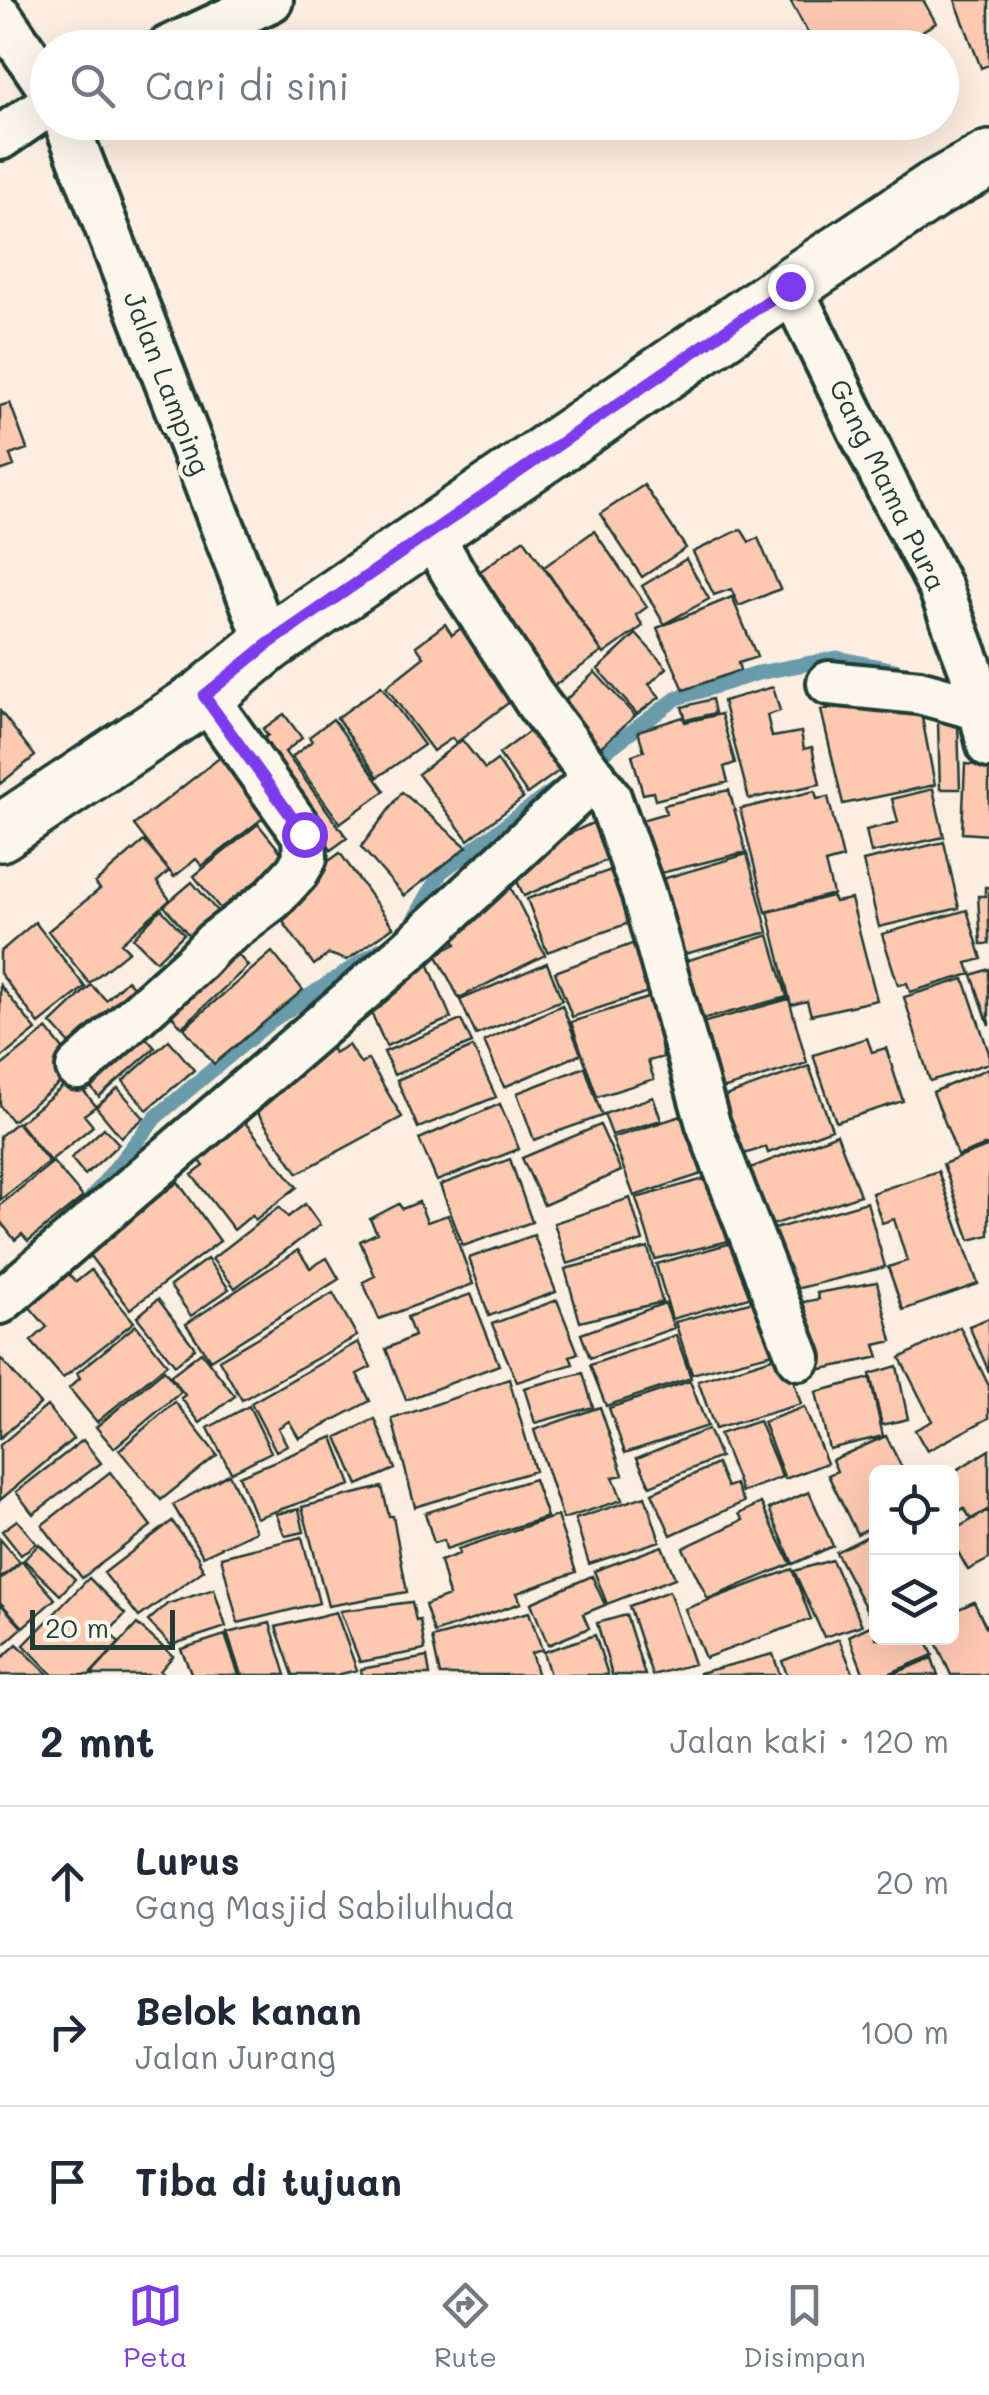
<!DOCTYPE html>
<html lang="id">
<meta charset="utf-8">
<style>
:root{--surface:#fff;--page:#f2f2f3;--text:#1f2937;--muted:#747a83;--line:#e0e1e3;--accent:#7c3aed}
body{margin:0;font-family:Mali,sans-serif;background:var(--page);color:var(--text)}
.controls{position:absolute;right:30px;bottom:30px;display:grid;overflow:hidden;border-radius:15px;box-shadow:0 10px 40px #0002}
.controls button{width:90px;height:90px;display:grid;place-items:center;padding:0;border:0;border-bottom:2px solid var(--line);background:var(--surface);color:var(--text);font:50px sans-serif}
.scale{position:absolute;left:30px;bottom:25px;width:145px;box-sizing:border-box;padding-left:10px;border:5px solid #1f3d34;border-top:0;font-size:28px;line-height:35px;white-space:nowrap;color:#1f3d34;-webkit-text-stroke:8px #fbf7ec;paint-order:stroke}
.stop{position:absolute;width:30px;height:30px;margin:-22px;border:8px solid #7c3aed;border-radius:50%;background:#fff}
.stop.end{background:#7c3aed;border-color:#fff;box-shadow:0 2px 10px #0008}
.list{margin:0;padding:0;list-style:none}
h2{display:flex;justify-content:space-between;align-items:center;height:130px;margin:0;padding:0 40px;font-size:42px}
h2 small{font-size:32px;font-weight:400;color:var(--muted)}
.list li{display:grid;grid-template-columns:65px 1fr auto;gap:30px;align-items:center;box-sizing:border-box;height:150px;padding:0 40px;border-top:2px solid var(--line)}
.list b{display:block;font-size:38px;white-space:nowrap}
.list p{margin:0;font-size:32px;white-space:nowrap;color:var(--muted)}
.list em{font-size:32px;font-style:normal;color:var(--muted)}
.icon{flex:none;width:55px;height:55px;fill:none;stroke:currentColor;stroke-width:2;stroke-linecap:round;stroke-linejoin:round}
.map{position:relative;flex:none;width:989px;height:1675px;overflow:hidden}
.search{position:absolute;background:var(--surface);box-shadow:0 10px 40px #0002;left:30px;right:30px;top:30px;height:110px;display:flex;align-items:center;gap:25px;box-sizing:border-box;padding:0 35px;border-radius:55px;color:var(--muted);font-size:38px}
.sheet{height:580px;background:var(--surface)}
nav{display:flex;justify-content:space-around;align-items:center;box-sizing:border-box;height:140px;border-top:2px solid var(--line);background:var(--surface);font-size:28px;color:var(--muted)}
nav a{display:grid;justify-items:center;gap:5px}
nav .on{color:var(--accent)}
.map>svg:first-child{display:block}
</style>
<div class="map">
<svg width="989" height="1675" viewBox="0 0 989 1675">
<rect width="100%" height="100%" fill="#fceee0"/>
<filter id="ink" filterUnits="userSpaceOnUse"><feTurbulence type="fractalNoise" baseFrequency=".01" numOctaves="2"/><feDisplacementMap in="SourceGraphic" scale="20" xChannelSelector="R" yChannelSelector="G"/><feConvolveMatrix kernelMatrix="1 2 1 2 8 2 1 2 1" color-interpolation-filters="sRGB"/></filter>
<g filter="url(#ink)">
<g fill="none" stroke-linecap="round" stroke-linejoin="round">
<!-- stream -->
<path stroke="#699bab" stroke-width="15" d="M595 759 677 698 758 673 837 658 895 670
M410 927 441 872 554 790
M90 1200 156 1117 271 1021 381 949"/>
</g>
<!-- building -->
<path fill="#ffc9b1" stroke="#1f3d34" stroke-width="2.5" d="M790 0H923L936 23 892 48H816Z
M955 0H989V65L981 68Z
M10 403 27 449 10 455 14 466 0 471V406Z
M644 485 686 548 642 577 600 514Z
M741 529 749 542 758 538 780 589 739 606 731 589 714 595 693 552Z
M594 531 647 607 636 615 643 626 604 654 544 567Z
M524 539 602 652 542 694 463 584Z
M686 559 709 599 664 624 642 586Z
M732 597 757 657 738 663 740 670 684 690 657 628Z
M469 622 520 694 456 743 452 738 433 751 386 687 424 657 416 646 445 624 452 635Z
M636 634 667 668 649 684 660 697 637 714 598 669Z
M595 672 635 716 595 752 556 709Z
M381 686 424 745 378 777 337 718Z
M773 687 780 711 767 715 772 737 801 732 804 749 812 747 820 784 749 799 723 701Z
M904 697 919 702 935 785 843 804 821 710Z
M712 699 715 713 686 720 682 707Z
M0 711 35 756 0 784Z
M284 714 302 738 285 752 347 838 331 850 267 761 251 749 268 735 263 729Z
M721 714 735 763 724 767 728 782 655 800 653 792 643 794 632 755 644 751 638 731 683 717 685 722Z
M333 719 385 791 340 823 292 757 312 741 309 737Z
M938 722 958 723 960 789H940Z
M539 724 567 765 527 794 499 754Z
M462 740 485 769 497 760 523 798 468 840 418 774Z
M232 748 277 807 202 866 196 859 174 877 134 825Z
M965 764 989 766V835L962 833Z
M933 789 944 837 871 853 866 830 898 822 892 799Z
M729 790 746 852 657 874 641 820 666 813 664 805Z
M815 791 817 799 828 797 843 858 825 863 833 894 766 912 740 809Z
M402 792 467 847 404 896 361 847Z
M599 820 614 857 524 896 508 862Z
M258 824 284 856 233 925 194 876Z
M144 841 169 871 157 882 170 900 121 943 129 951 89 983 48 931 100 889 95 883Z
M944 842 959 908 879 927 863 861Z
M340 853 393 927 347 960 329 954 314 965 279 916 287 891Z
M747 854 768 932 673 957 652 882Z
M617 868 635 921 547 952 527 899Z
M192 882 229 925 200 948 164 906Z
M510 886 545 955 459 998 436 954 456 944 445 921Z
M985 887H989V944H981L978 896H985Z
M832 896 835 902 851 899 877 1000 811 1015 807 1001 791 1005 768 912Z
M161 909 184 934 156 961 133 938Z
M967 910 982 959 967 963 971 974 910 992 907 983 898 985 882 934Z
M35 922 85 987 39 1024 0 973V952Z
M769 935 787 997 697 1021 679 963Z
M225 940 248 966 182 1027 158 1000Z
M640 941 657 989 572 1017 555 972Z
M272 952 303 990 214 1064 184 1028Z
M428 963 451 1018 386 1046 371 1012 381 1007 373 987Z
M547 963 562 1000 476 1035 460 1000Z
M989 969V1025L972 975Z
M964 979 989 1053V1063L930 1081 904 997Z
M127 980 147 1002 85 1060 51 1023 91 985 106 1000Z
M0 985 36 1030 0 1059Z
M657 995 672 1042 661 1046 663 1057 648 1061 654 1079 597 1097 571 1022Z
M789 999 807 1063 719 1090 698 1024Z
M562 1005 581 1054 504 1087 484 1041Z
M461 1020 472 1043 394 1075 384 1052Z
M133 1023 155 1048 99 1097 78 1072Z
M47 1029 70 1058V1075L12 1121 0 1106V1067Z
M867 1038 872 1052 886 1048 903 1101 836 1122 813 1055Z
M169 1040 194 1070 147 1110 123 1081Z
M348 1045 361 1064 368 1059 402 1117 298 1173 244 1093 330 1046 334 1053Z
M473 1047 496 1097 418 1128 397 1080Z
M809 1066 832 1129 768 1153 766 1147 741 1155 720 1098Z
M585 1067 602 1116 534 1140 517 1093Z
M989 1068V1144L958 1156 933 1092Z
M73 1078 96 1106 84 1115 93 1126 50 1161 19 1123Z
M118 1088 144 1118 121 1137 96 1107Z
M653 1097 661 1120 612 1135 604 1114Z
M500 1104 519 1149 437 1181 419 1139Z
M234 1109 297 1187 255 1220 252 1215 234 1230 192 1175 204 1166 188 1146Z
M681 1116 702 1174 634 1196 612 1138Z
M17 1122 49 1162 0 1200V1136Z
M600 1125 621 1171 544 1205 522 1158Z
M104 1128 119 1144 85 1175 71 1158Z
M837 1134 860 1195 758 1230 743 1171Z
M989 1146V1235L970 1240 943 1164Z
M510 1159 532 1222 463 1246 440 1185Z
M53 1162 83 1197 28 1241 22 1234 15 1240 0 1221V1205Z
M938 1171 978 1284 903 1310 888 1267 907 1261 894 1219 882 1223 872 1193Z
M722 1174 741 1238 655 1259 636 1198Z
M178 1182 220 1241 130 1309 87 1252Z
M630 1198 643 1241 567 1264 554 1223Z
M419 1202 427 1222 448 1215 473 1284 379 1319 363 1282 375 1276 360 1241 377 1233 370 1219 399 1204 402 1209Z
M867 1202 885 1267 783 1292 767 1231Z
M305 1204 320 1225 235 1288 212 1259 279 1207 288 1217Z
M534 1235 556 1292 489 1316 469 1258Z
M746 1239 763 1293 672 1319 656 1264Z
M648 1248 662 1302 580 1322 565 1269Z
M298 1250 310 1268 327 1258 339 1279 210 1360 186 1324Z
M207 1259 229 1289 191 1316 170 1286Z
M91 1270 134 1322 63 1378 31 1341 47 1327 27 1304 67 1272 76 1282Z
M877 1282 892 1341 875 1345 879 1357 803 1373 788 1305 819 1299 817 1293Z
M333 1293 357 1336 242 1400 219 1360Z
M471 1294 499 1365 406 1400 386 1349 414 1336 407 1317Z
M768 1297 785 1350 692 1374 675 1322Z
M158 1299 195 1348 175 1365 137 1317Z
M557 1300 578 1353 570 1356 573 1364 517 1382 492 1324Z
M665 1303 674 1328 590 1358 581 1334Z
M989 1318V1372L969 1326Z
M136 1325 167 1364 97 1422 69 1388 80 1378 77 1373Z
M960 1327 989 1386V1418L927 1451 915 1430 932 1421 900 1358Z
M676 1335 691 1378 606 1406 590 1365Z
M358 1342 371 1367 357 1374 370 1401 299 1438 289 1421 278 1428 287 1445 276 1451 251 1403Z
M201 1352 235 1396 200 1423 181 1398 185 1395 170 1376Z
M785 1354 801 1404 715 1429 698 1381Z
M0 1358 40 1404 0 1438Z
M897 1366 908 1419 882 1425 870 1374Z
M164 1370 181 1392 114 1448 96 1427Z
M583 1373 593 1407 535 1423 524 1388Z
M870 1378 883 1436 829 1449 816 1392Z
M509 1379 535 1471 415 1507 392 1419Z
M690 1381 707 1426 625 1453 609 1408Z
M175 1402 217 1455 161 1500 119 1450Z
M47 1406 73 1439 0 1500V1445Z
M249 1406 271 1452 231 1472 208 1428Z
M600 1407 623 1475 613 1477 622 1500 563 1519 534 1430Z
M804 1407 827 1463 785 1479 763 1422Z
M375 1419 395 1469 358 1485 337 1437Z
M759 1421 782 1477 742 1492 719 1434Z
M708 1429 720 1457 650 1486 637 1458Z
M886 1436 904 1472H876V1525L857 1534 828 1475 837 1471 832 1460Z
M333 1437 351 1485 256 1518 239 1476Z
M83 1440 101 1463 33 1514 16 1492Z
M989 1450V1509L971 1519 964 1508 952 1516V1473Z
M717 1464 727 1487 735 1484 744 1502 671 1535 652 1493Z
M110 1472 151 1526 82 1578 42 1525Z
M229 1474 256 1531 203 1556 173 1505Z
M534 1479 547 1517 446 1549 444 1540 434 1543 425 1513Z
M382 1487 389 1516H393L407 1592 328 1606 302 1507Z
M809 1492 833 1546 793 1564 769 1509Z
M645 1496 660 1541 589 1564 575 1519Z
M761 1503 791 1564 708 1599 683 1548 743 1520 739 1514Z
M299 1509 304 1532 285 1536 276 1514Z
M989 1510V1559L968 1570 952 1541V1531Z
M557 1516 576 1572 517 1593 521 1603 434 1633 425 1605 449 1596 440 1561 459 1554 458 1549Z
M17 1520 36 1543 21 1555 2 1531Z
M172 1521 200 1560 199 1562 204 1570 139 1617 104 1573Z
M876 1532V1617L872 1620 836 1552Z
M302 1537 319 1603 238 1623 221 1557Z
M0 1539 20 1562 0 1579Z
M39 1544 75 1579 60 1595 24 1560Z
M662 1546 675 1578 607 1604 594 1571Z
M832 1560 862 1625 824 1637 794 1571Z
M22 1561 55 1599 23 1627 0 1602V1580Z
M792 1569 811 1619 705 1658 685 1609Z
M592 1576 605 1605 583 1614 589 1628 548 1645 531 1603Z
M89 1578 125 1614 109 1632 119 1643 89 1675H53L24 1645Z
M214 1589 226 1627 171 1645 148 1621 167 1604Z
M669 1591 694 1664 652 1675 629 1606Z
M412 1602 416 1621 420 1620 425 1650 360 1662 340 1611Z
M974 1602 989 1633V1675H951L934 1638H952V1612Z
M0 1603 22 1628 0 1648Z
M336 1612 357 1670 337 1675H293L276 1627Z
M529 1612 542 1650 531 1653 537 1673 529 1675H440L432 1638Z
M626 1615 645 1675H612L597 1623Z
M270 1623 286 1675H241L227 1633Z
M876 1623V1638H925L933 1655 886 1675H864L849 1636Z
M137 1624 173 1656 160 1671 165 1675H91Z
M225 1635 239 1675H192L181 1649Z
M595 1635 608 1675H550L543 1652Z
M839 1639 854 1675H787L782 1661Z
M17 1644 49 1675H0V1660Z
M773 1654 780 1675H699V1673Z
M427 1657 430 1675H362L361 1669Z
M932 1658 938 1675H890Z"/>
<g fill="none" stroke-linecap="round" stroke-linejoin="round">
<defs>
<path id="street" d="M0 16 48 86
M168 48 271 0
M66 122 268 644
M0 138 48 105
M790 286 888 488 940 587 971 669 989 746
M431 534 457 579 538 704 609 797 643 892 708 1124 799 1358
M829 683 919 692 981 709
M78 1068 197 961 214 943 272 899 297 872 305 858 304 835 205 696
M0 1302 408 951 595 777"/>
<path id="secondary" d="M0 833 205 696 268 644 790 286 935 189 989 159"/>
</defs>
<!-- street casing -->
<use href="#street" stroke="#1f3d34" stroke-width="50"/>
<!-- secondary casing -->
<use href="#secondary" stroke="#1f3d34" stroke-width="62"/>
<!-- street -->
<use href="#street" stroke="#fbf7ec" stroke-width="42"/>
<!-- secondary -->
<use href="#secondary" stroke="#fbf7ec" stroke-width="55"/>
</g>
</g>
<g fill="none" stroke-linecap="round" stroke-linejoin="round" filter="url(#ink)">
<!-- route -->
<path stroke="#7c3aed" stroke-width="12" d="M304 834 204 696 268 644 790 286"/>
</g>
<g text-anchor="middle" stroke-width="9" stroke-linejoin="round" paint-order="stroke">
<!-- street labels -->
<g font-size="28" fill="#1f3d34" stroke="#fbf7ec">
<text transform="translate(167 383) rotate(69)" y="10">Jalan Lamping</text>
<text transform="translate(888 485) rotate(64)" y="10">Gang Mama Pura</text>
</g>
</g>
</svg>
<div class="controls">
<button><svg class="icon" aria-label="locate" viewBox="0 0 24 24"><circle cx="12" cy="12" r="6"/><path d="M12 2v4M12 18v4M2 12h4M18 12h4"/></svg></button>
<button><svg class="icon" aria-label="layers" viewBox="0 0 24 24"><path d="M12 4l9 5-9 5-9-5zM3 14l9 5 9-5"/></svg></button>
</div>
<div class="scale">20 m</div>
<div class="stop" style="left:304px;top:834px"></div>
<div class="stop end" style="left:790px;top:286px"></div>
<div class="search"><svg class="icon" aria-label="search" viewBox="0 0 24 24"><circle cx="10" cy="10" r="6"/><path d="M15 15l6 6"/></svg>Cari di sini</div>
</div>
<section class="sheet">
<h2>2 mnt<small>Jalan kaki · 120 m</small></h2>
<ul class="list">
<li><svg class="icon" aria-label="ahead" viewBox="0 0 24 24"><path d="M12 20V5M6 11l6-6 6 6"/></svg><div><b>Lurus</b><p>Gang Masjid Sabilulhuda</p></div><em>20 m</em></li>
<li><svg class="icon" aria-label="right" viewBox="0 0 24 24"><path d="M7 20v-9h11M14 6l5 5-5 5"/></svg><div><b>Belok kanan</b><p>Jalan Jurang</p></div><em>100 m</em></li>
<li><svg class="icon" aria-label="arrive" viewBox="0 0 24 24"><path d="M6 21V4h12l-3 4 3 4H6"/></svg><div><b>Tiba di tujuan</b></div></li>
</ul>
</section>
<nav>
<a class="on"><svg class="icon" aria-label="map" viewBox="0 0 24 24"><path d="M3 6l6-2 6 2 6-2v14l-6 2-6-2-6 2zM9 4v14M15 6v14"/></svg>Peta</a>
<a><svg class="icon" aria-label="directions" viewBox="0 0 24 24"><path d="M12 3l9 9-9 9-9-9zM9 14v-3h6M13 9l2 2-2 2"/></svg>Rute</a>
<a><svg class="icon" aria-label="saved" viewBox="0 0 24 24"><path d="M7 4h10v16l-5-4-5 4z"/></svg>Disimpan</a>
</nav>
